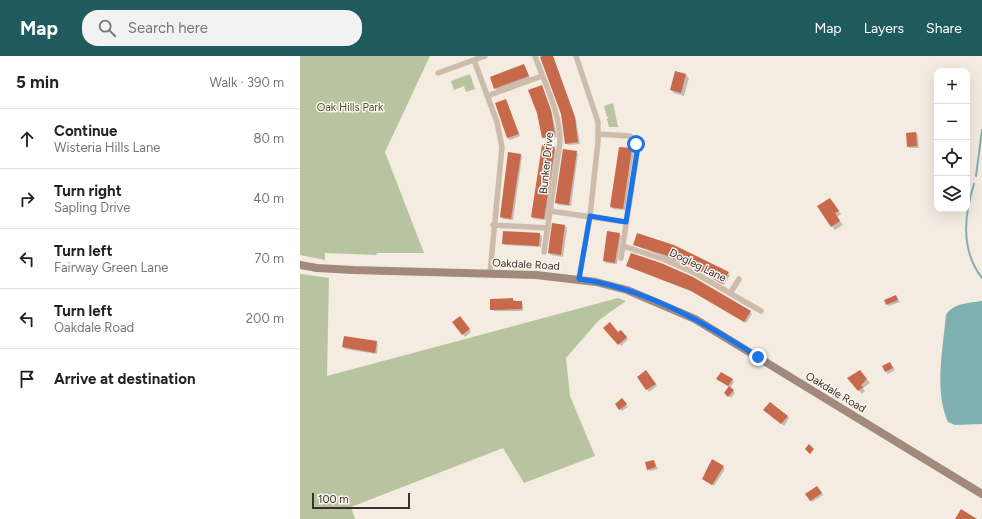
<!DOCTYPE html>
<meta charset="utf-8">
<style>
:root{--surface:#fff;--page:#f2f2f2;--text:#222;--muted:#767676;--line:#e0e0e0;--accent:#1f5a5e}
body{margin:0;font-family:Figtree,sans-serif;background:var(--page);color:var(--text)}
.controls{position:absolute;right:12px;top:12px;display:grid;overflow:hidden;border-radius:8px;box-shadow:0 4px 16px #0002}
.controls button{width:36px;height:36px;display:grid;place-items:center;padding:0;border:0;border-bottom:1px solid var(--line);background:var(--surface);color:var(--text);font:20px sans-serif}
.scale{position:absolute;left:12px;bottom:10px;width:98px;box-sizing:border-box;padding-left:4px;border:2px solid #3b302b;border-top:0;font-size:11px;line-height:14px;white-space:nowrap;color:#3b302b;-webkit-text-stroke:3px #fbf5ee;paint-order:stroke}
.stop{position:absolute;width:12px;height:12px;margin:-9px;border:3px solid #1a73e8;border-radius:50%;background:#fff}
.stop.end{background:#1a73e8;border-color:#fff;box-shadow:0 1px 4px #0008}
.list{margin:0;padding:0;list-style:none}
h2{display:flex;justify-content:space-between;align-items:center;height:52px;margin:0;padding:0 16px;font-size:17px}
h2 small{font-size:13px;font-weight:400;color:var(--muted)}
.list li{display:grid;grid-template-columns:26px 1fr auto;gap:12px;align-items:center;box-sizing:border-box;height:60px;padding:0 16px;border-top:1px solid var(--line)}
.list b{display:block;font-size:15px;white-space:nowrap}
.list p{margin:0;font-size:13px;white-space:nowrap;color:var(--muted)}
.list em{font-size:13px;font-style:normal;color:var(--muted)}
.icon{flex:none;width:22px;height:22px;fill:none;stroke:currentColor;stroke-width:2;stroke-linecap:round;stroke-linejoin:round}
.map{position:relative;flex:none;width:682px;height:463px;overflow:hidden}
header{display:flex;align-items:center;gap:24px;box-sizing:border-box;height:56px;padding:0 20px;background:var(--accent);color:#fff}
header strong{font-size:19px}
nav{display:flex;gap:22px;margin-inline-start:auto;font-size:14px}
.search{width:280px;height:36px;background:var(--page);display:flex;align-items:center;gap:10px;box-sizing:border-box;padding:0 14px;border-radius:16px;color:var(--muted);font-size:15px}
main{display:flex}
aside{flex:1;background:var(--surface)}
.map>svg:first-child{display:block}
</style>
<header>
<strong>Map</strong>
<div class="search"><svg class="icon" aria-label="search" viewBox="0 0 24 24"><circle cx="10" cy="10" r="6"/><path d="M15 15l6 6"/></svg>Search here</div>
<nav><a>Map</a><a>Layers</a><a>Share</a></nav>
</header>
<main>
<aside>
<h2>5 min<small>Walk · 390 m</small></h2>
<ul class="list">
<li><svg class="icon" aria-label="ahead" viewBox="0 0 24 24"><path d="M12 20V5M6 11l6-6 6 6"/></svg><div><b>Continue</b><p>Wisteria Hills Lane</p></div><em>80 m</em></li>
<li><svg class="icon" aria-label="right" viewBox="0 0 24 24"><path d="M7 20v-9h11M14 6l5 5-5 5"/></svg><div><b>Turn right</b><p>Sapling Drive</p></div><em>40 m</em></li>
<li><svg class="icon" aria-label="left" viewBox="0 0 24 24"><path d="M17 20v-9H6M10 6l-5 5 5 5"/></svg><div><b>Turn left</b><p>Fairway Green Lane</p></div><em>70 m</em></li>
<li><svg class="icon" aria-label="left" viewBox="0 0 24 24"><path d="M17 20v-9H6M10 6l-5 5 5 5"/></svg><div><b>Turn left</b><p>Oakdale Road</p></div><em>200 m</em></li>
<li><svg class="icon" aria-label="arrive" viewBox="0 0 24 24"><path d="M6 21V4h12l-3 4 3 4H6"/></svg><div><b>Arrive at destination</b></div></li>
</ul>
</aside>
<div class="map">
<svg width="682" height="463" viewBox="0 0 682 463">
<rect width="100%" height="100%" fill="#f4ebe1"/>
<!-- green -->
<path fill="#b8c4a0" d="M0 0H130L85 96 124 197H77L76 199 25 197V204L0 199Z
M170 18 175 33 166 36 164 30 154 34 151 25Z
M313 47 318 71H309L307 63 309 61H307L304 50Z
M0 218 29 222 27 320 318 242 326 245 299 264 266 302 270 340 295 400 224 427 203 392 51 451 55 463H0Z"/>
<!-- water -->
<path fill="#7fb0b2" d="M682 245V368L655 369 648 366C634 334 643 293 646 259 653 247 669 247 682 245Z"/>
<!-- shadow -->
<path fill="#0003" d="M245 0H253L276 64 280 88 268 89 266 87 262 58Z
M224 9 230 22 197 34 195 32Z
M376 16 386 19 389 22 384 40 374 37 371 34Z
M241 30 252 57 257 81 245 83 243 81Z
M206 44 220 80 210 84 208 82Z
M616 77 618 79 619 92H610L608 90Z
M254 92 256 94 246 164 234 163 232 161Z
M332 93 334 95 325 154 313 153 311 151Z
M276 96 278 98 271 150 259 149 256 147Z
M220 98 222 101 213 164 203 163 201 161Z
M533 146 541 158 537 161 543 169 535 174 518 151Z
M265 170 267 172 263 201 251 199 249 197Z
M239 178 242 180 241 191 205 189 203 187Z
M319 178 321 180 317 208 306 207 304 205Z
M334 189 428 217 430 219 424 229 400 215Z
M327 210 450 256 452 258 446 267 394 236Z
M596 240 600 246 589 250 587 248Z
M212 243 223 248V255H194L191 253Z
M161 263 171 276 165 281 153 266Z
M305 272 318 277 321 275 328 283 321 290Z
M76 286 78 288 77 298 45 293 43 291Z
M590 307 595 314 588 318 586 316Z
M348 317 357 330 349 336 338 321Z
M563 319 570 327 563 332 565 335 562 338 548 322Z
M432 324 434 326 430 332 435 337 431 342 427 339 430 331 419 325Z
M322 344 328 351 322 355 316 348Z
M467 356 487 360 489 362 484 370Z
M354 405 358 413 350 415 348 413Z
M423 411 425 413 414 430 405 425Z
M519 433 523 439 512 446 510 444Z"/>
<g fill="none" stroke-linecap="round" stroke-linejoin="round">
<!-- stream -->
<path stroke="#7fb0b2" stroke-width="2" d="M676 120 682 74
M674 128C664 159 661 195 682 222"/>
</g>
<!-- building -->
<path fill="#c8694b" d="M242 0H253L275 61 278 86 265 88 261 58 240 1Z
M224 8 229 20 194 33 190 21Z
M375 15 386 18 381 37 370 34Z
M242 29 251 54 255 79 242 82 237 57 228 34Z
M206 43 219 78 207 82 195 47Z
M616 76 617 90 607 91 606 77Z
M242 89 255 91 244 163 231 161Z
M319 91 332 92 323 153 310 151Z
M263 93 277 95 269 149 255 147Z
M208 96 221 98 211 163 200 161Z
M530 142 539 155 535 157 540 165 531 171 517 150Z
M252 167 265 169 261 199 248 197Z
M203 175 240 177 239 190 202 188Z
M307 175 320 177 315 207 303 205Z
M337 177 374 189 429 216 422 228 397 213 365 199 333 189Z
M331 197 361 207 393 221 451 255 444 266 391 235 326 210Z
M596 239 598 244 586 249 584 244Z
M213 242V245H222V253L190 254V243Z
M160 260 170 273 162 279 152 266Z
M310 266 318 276 321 274 327 281 318 289 303 272Z
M44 280 77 285 75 297 42 291Z
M590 306 593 312 585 316 582 310Z
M346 314 356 328 346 334 337 321Z
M560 314 567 323 561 329 563 331 558 335 547 322Z
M421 316 433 323 428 330 416 323Z
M429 330 434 334 428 341 424 337Z
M322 342 327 348 319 354 315 348Z
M470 346 488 360 481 368 463 354Z
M509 388 514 393 510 398 505 393Z
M412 403 424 410 412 429 402 423Z
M354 404 356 411 347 414 345 406Z
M517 430 522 437 510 445 505 438Z
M661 453 677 463H655Z"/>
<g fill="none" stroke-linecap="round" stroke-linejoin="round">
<!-- minor -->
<path stroke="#cdbbac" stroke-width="5.5" d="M235 0C245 28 260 56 260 86L244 196
M276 0 298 66V85L290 160 279 223
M174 4 197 66 202 91 190 217
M138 17 185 0
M187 40 242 20
M298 78 330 80 336 89 337 96 321 202
M250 155 326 166
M193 169 248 172
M323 190 363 203 395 217 461 255
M431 236 439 223"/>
<!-- secondary -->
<path stroke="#a18a7d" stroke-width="8" d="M0 209 17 212 53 214 236 219 296 226 327 234 395 263 682 438"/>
</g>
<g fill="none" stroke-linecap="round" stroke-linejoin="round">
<!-- route -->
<path stroke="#1a73e8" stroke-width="5" d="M336 88 337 96 326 166 290 160 279 223C344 232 404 266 458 301"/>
</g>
<g text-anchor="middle" stroke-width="3" stroke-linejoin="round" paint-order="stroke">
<!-- park labels -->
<g font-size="11" fill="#4a5a2e" stroke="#fbf5ee">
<text x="50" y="55">Oak Hills Park</text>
</g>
<!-- street labels -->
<g font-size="11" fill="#3b302b" stroke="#fbf5ee">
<text transform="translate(246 107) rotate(-84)" y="4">Bunker Drive</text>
<text transform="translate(226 208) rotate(3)" y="4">Oakdale Road</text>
<text transform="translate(398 209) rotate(26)" y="4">Dogleg Lane</text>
<text transform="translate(536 336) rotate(31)" y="4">Oakdale Road</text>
</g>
</g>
</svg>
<div class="controls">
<button>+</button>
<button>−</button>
<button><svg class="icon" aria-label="locate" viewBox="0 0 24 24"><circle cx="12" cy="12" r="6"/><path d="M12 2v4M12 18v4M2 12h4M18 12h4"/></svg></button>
<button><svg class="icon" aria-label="layers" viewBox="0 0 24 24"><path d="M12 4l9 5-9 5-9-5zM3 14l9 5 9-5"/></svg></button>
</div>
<div class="scale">100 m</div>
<div class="stop" style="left:336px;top:88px"></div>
<div class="stop end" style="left:458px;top:301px"></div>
</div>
</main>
